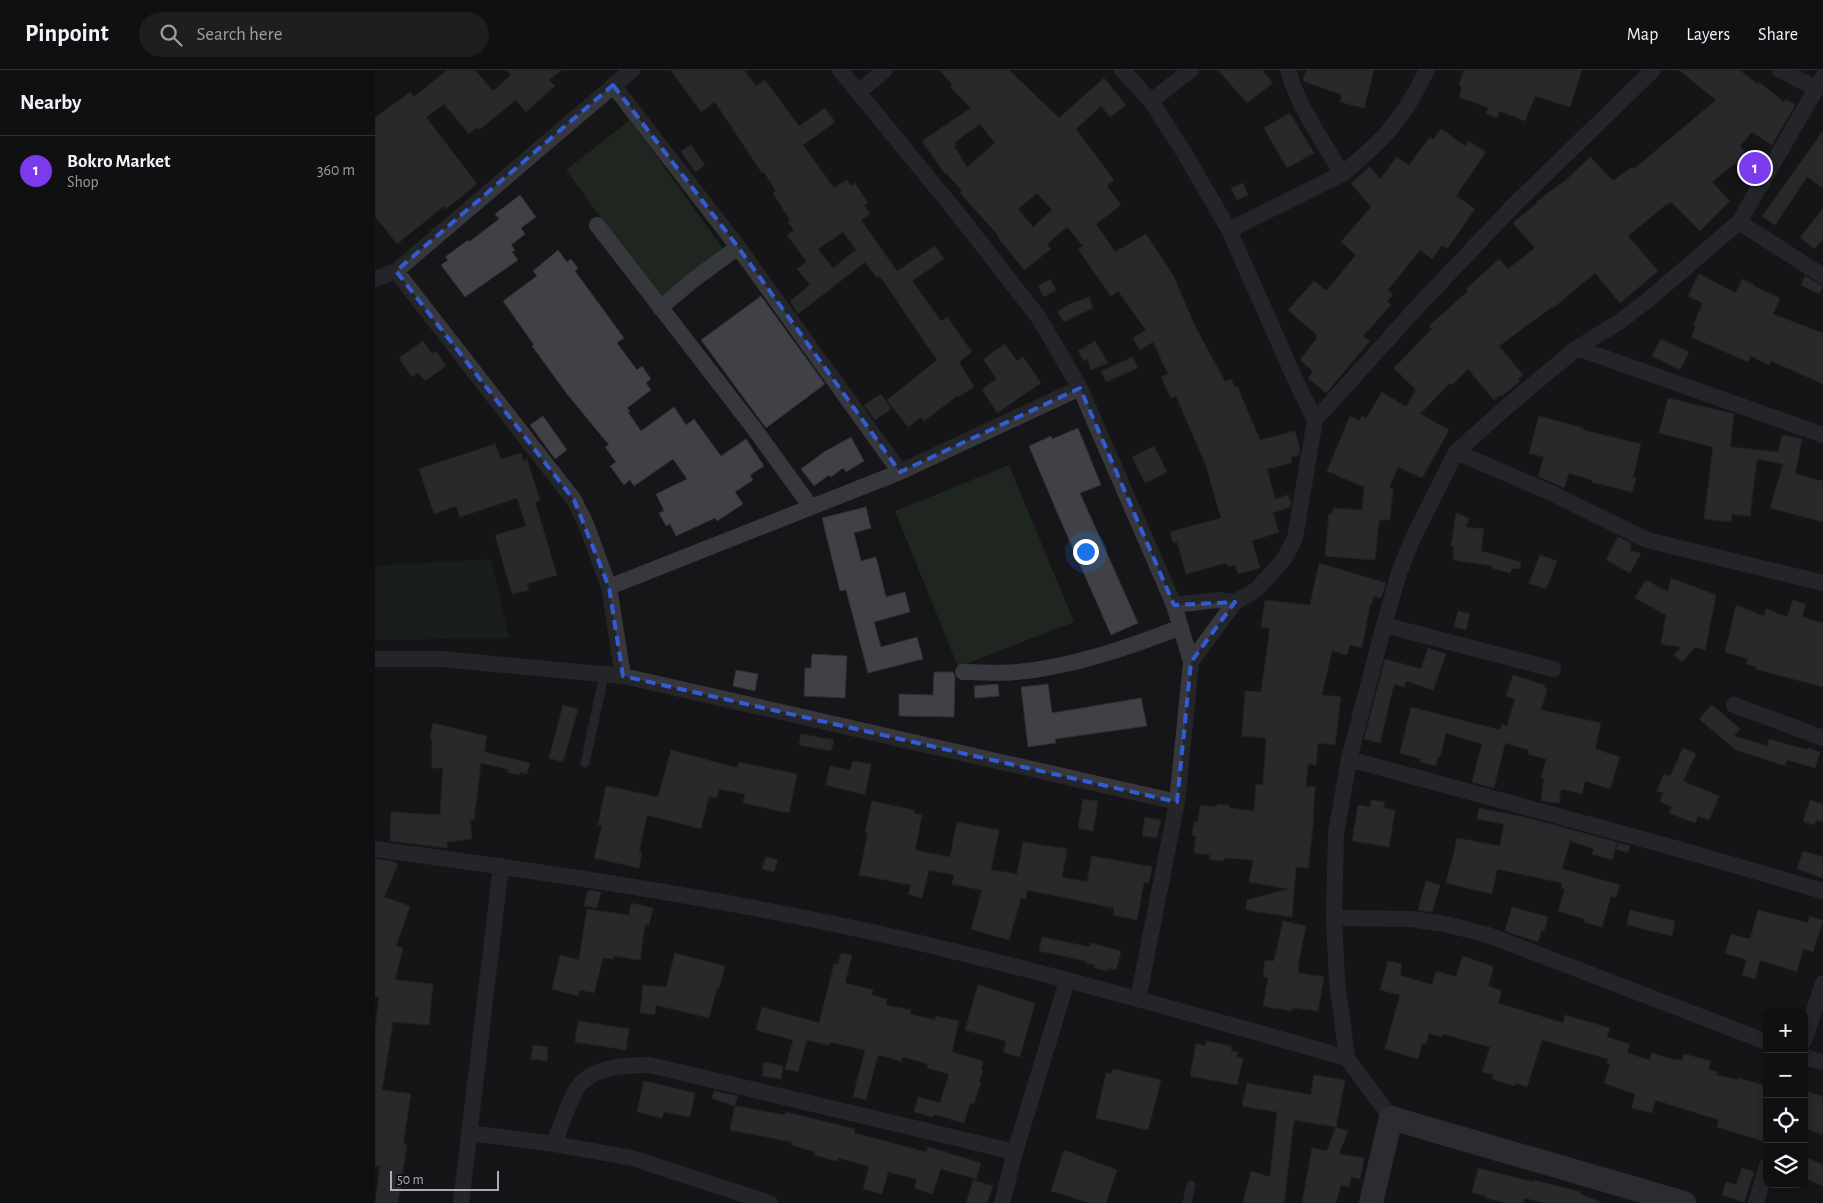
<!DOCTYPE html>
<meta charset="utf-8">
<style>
:root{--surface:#101012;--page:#1e1e20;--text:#f1f3f6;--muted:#9c9d9f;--line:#303032;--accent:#7c3aed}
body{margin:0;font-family:"Alegreya Sans",sans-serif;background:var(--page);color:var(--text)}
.controls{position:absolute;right:15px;bottom:15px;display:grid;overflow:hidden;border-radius:10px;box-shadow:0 2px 8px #0003}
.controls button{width:45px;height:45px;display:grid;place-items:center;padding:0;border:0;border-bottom:1px solid var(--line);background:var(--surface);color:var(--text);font:25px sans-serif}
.scale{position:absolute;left:15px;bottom:12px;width:109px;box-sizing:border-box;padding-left:5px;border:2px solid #a8adb8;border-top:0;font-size:14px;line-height:18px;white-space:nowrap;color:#a8adb8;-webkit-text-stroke:4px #111113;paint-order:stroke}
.you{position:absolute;left:710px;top:481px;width:18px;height:18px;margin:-12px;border:4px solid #fff;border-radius:50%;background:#1a73e8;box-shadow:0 0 0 8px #1a73e833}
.badge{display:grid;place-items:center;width:32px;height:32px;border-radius:50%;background:var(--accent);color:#fff;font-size:16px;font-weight:700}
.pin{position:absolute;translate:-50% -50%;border:2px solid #fff;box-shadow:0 1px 5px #0006}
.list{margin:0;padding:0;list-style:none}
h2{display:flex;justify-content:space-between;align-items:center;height:65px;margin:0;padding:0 20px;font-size:21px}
h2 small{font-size:16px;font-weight:400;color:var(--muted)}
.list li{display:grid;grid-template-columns:32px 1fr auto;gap:15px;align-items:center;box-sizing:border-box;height:70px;padding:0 20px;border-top:1px solid var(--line)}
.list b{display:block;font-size:19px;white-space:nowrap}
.list p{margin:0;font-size:16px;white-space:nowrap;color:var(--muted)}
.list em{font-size:16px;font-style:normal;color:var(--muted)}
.icon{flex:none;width:28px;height:28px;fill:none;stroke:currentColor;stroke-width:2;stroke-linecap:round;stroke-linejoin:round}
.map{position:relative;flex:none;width:1448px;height:1133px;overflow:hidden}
header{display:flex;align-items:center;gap:30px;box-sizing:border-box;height:70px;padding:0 25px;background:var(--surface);border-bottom:1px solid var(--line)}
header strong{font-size:24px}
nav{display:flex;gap:28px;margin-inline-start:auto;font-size:18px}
.search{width:350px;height:45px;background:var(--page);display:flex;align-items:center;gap:12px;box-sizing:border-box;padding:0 18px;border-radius:28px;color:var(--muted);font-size:19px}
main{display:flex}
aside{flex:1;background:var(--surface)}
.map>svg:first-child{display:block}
</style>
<header>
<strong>Pinpoint</strong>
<div class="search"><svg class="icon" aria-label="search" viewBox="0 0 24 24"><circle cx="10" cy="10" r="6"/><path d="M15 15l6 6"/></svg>Search here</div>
<nav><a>Map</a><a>Layers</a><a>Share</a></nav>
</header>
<main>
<aside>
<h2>Nearby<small></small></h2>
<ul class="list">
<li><span class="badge">1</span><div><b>Bokro Market</b><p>Shop</p></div><em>360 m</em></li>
</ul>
</aside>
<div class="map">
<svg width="1448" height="1133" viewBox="0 0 1448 1133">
<rect width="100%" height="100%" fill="#161618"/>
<!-- green -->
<path fill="#1e261f" d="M255 50 352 184 286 230 191 100Z
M634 395 699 552 583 597 520 441Z
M116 489 134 568 0 570V496Z"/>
<!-- building -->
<path fill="#404145" stroke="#303034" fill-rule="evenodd" d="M72 0H100L118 21 136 5 131 0H187L174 10 180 16 151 42 141 30 104 60 102 57 94 64 69 34 51 47 102 114 71 139 69 136 22 174 0 146V48L35 22 39 27Z
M296 0H369L381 16 390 10 424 56 450 38 460 52 428 75 459 118 472 110 476 116 480 113 493 133 489 135 495 144 486 150 522 201 560 176 569 189 537 211 566 251 572 247 597 282 584 292 599 317 583 327 582 326 549 351 546 347 533 357 512 330 562 290 505 206 502 208 490 192 423 244 415 231 435 215 422 199 432 192 412 165 419 160 413 152 415 150 398 123 401 121 389 102 387 103 340 32 326 42ZM468 162 481 180 458 198 443 179Z
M564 0H634L684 48 729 8 751 35 735 47 726 36 701 59 739 110 732 116 746 135 721 154 740 182 771 164 798 205 819 254 850 312 856 309 860 318 862 316 885 370 920 361 925 379 924 385 916 387 917 393 892 399 900 429 913 425 916 433 915 437 898 443 904 462 877 471 885 498 863 504 860 495 853 497 851 493 811 504 802 472 798 473 795 462 846 448 830 393 801 326 796 328 786 307 793 304 778 272 765 280 758 268 771 260 743 221 736 226 703 179 708 176 692 157 672 174 676 179 649 200 622 166 623 165 585 123 587 121 572 104 571 105 547 71 596 38 575 17 577 14ZM605 54 620 73 592 97 579 76 582 75 580 72ZM662 123 677 140 658 157 643 139Z
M843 0H887L898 13 872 33Z
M931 0H999L989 38 965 32 967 25 928 11Z
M1089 0H1207L1195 37 1160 26 1150 51 1125 41 1122 48 1111 43 1114 38 1084 27 1087 17 1084 15Z
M1304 0H1364L1383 14 1384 12 1409 32 1411 29 1420 35 1397 75 1377 62 1365 76 1370 82 1363 88 1364 90 1337 112 1355 131 1325 161 1296 132 1294 134 1293 133 1253 166 1283 201 1245 233 1220 203 1178 238 1177 237 1124 276 1148 305 1143 309 1145 311 1126 327 1125 325 1119 330 1093 299 1077 315 1075 313 1045 344 1074 360 1047 408 1023 397 1014 418 1018 419 1015 450H1004L1000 490 950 486 954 444H957L958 438 987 440 989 417 952 401 975 346 984 351 987 346 991 349 1007 322 1031 337 1041 320 1019 298 1057 259 1054 256 1093 221 1091 219 1124 189 1133 199 1160 178 1138 153 1162 133 1161 132 1191 110 1215 87 1238 111 1257 97 1259 99 1341 30Z
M915 43 939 83 912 98 889 58Z
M1066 59 1090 76 1094 71 1111 82 1081 126 1100 139 1072 179 1067 175 1057 189 1045 180 1013 220 1018 225 1012 231 1016 235 988 266 995 271 951 323 933 308 938 301 925 290 942 268 940 267 942 265 913 240 939 211 951 221 981 185 966 172 996 137 976 113 995 97 1005 109 1022 87 1034 95 1055 67 1058 70Z
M1448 61V118L1432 107 1400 155 1387 146Z
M316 75 330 95 320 102 306 81Z
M868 113 873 125 862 130 856 118Z
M145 125 161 147 146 158 150 164 136 175 140 180 137 182 143 190 90 227 66 195 73 190 70 187 93 170 94 172 124 149 120 144Z
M1448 138V169L1440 179 1425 168Z
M183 180 192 192 196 189 203 198 200 201 249 268 242 273 262 300 267 296 276 309 271 313 276 320 252 338 255 341 253 342 266 361 299 337 311 355 319 349 346 386 371 369 389 396 375 405 378 410 360 422 368 434 342 451 340 448 301 466 295 454 291 456 284 443 289 441 281 424 312 409 298 389 259 416 255 410 249 415 235 396 241 392 230 377 234 375 192 324 157 276 159 275 128 231 162 206 158 201Z
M1324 204 1361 223 1367 209 1380 215 1379 216 1405 228 1398 244 1448 263V314L1396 291 1394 295 1376 286 1373 292 1316 267 1321 256 1318 255 1328 233 1313 226Z
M1430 206 1448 216 1444 224 1426 215Z
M675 209 681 220 669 227 663 216Z
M386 226 450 314 391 358 326 270Z
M714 227 718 238 689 252 682 242 695 234Z
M1286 269 1314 282 1305 300 1277 286Z
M48 271 57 284 61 281 71 296 50 311 43 302 37 307 24 288Z
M720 271 733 293 716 300 712 289 709 291 703 281Z
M630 274 642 291 648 287 666 313 622 343 607 319 622 309 608 289Z
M758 287 763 298 731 312 726 301Z
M506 324 516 339 500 350 489 335Z
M1293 328 1359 344 1355 377 1403 382 1407 365 1427 369 1420 404 1448 411V452L1395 438 1408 394 1382 389 1375 446 1357 444 1356 452 1329 449 1338 377 1284 363Z
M168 346 192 380 180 389 155 355Z
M1164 346 1208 358V360L1266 374 1258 407 1261 408 1257 422 1217 412V410L1194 403 1189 418 1163 406 1169 387 1154 383Z
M703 358 726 415 705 423 763 553 736 565 681 440 654 376 676 366 677 369Z
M476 367 489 391 471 402 468 398 456 407 454 405 439 416 426 399 449 382Z
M120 374 126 389 146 383 148 391 152 389 165 430 160 432 182 505 152 514 154 520 137 524 120 465 151 456 142 428 85 447 81 436 59 444 44 399Z
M779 376 792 402 770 413 757 387Z
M491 437 496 458 479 463 486 491 501 487 511 527 530 522 535 542 499 552 506 577 542 567 548 589 493 603 471 520 465 521 447 448Z
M1081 443 1094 448 1091 457 1109 459 1106 481 1146 492 1145 499 1137 498 1135 503 1117 498V496L1078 490 1079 477 1076 476Z
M1243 467 1256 473 1255 481 1266 483 1255 503 1231 490Z
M1165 485 1182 491 1171 519 1154 513Z
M944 493 1011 513 1006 528 998 526 997 534H995L987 578 975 575 972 585 957 581 947 625 966 627 960 675 943 673 941 695 933 694 931 716 940 717 938 749H939L933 798 921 797 917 847 871 840 872 830 913 819 874 812 878 790 850 788 848 791 835 790V785L819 783 821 766 817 765 819 753 823 751 825 735 840 737 843 734 854 735V738L879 741 881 714 888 715 891 668 867 666 870 621 886 622 895 558 886 557 890 530 935 535Z
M1296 508 1341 525 1330 580 1320 577 1307 592 1299 585 1306 577 1286 574 1291 545 1260 528 1271 510 1293 522Z
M1418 530 1431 534 1427 547 1448 553V617L1380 599 1381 597 1371 594 1373 589 1350 582 1361 535 1389 546 1391 539 1412 547Z
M1083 541 1095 544 1091 560 1079 557Z
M1053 578 1071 584 1058 620 1031 611 1029 617 1019 614 1005 673 989 669 1010 589 1046 599Z
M437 584 472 586 470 628 429 626 430 598H436Z
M361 600 383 604 380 621 358 616Z
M559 602H578L580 607 579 647 524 646V624L558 625Z
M1138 605 1170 615 1169 618 1172 619 1166 640 1226 653 1220 679 1245 687 1235 719 1210 711 1207 724 1186 719 1184 733 1166 731 1169 708H1166L1171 689 1153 684 1154 680 1130 673 1119 718 1097 712 1107 674 1071 663 1065 687H1063L1061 696 1045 692 1046 689 1025 683 1036 637 1125 660 1127 654 1132 656 1140 629 1131 626Z
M623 614 624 626 600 628 599 616Z
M673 614 677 643 766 628 772 656 680 669 681 673 653 677 646 617Z
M188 635 203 639 188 692 174 688Z
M1337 635 1365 659 1359 666 1392 676 1394 669 1433 680 1434 678 1445 682 1440 698 1412 690 1410 696 1361 680 1324 649Z
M58 653 112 666 109 682 155 693 152 704 145 702 144 705 132 702 133 699 106 693 99 750H95L97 769 72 772V778L15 771 16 742 65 745 68 698H57V669L55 668Z
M426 664 459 670 456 681 424 675Z
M1308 678 1321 684 1308 711 1344 726 1334 750 1323 746 1320 753 1294 743 1297 737 1285 732 1288 723 1282 721 1289 704 1295 706Z
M296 680 362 698 364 692 422 704 414 743 368 733 370 724 344 719 342 728 334 726 326 759 272 745 264 782H267L264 798 219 788 227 755H223L231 716 283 727Z
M478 691 496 694 490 725 451 715 455 696 475 700Z
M708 729 723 731 718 761 703 758Z
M996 730 1009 732V738L1020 740 1014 777 977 771 983 735 995 737Z
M1435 730 1448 734V752L1441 750 1439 755 1428 751Z
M497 731 539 740V743L547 745 540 780 575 787 582 752 624 760 616 800 642 804 648 772 692 779 687 807 712 812 717 786 777 797 774 813 769 812 762 850 738 845 739 838 652 820 651 829 646 828 634 870 596 859 607 820 577 814 579 805 554 800 547 828 533 824 536 815 484 805 493 763 490 762Z
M1104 738 1149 747 1242 772 1237 790 1217 784 1219 779 1195 771 1187 799 1245 815 1241 827 1236 826 1227 857 1209 852 1210 849 1183 841 1190 819 1186 818 1187 813 1122 799 1117 824 1071 813 1075 796H1076L1082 768 1125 776 1129 754 1102 749Z
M770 747 786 750 782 768 767 766Z
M1243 773 1255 776 1253 783 1241 779Z
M1428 781 1448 787V808L1422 799Z
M391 787 403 790 399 802 387 799Z
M0 789 16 791 23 794 9 827 35 836 21 876 28 878 20 910 58 914 54 955 18 952 7 1020 36 1024 28 1074 32 1075 23 1133H0L5 1096H0V960L4 927H0Z
M1051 811 1065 815 1057 842 1043 840Z
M213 820 226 822 222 838 209 836Z
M256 833 278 838 274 855 270 854 265 890 239 886V889L228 888 219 923 205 920 203 926 177 919 185 885 204 890 212 839 254 845Z
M1137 837 1173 847 1169 861H1166L1163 872 1130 861Z
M1255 840 1300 851 1297 866 1252 855Z
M1383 840 1433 853 1435 846 1448 851 1438 882 1428 879 1422 902 1385 890 1380 909 1367 905 1372 890 1350 883 1356 864 1375 869Z
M908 851 931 856 923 895H924L923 903 949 907 943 941 918 938 917 941 888 936 893 908 888 907 890 890 899 891Z
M667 867 715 877 716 873 746 881 741 900 733 898V901L719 898 720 895 711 893 712 891 664 881Z
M300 883 350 896 344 918H342L334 948 281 935 280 945 265 943 268 915 291 917Z
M466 883 477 885 470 913 498 920 496 925 512 929 511 935 536 940 535 944 560 950 561 946 584 951 577 982 608 991 606 1000 608 1001 604 1012H606L599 1034 595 1033 589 1053 559 1044 558 1047 539 1042 543 1027 565 1033 574 1004 552 998 553 994 528 987 526 991 503 985 491 1030 478 1027 490 980 455 972 454 975 432 970 423 1002 410 999 418 970 381 960 387 937 444 953 459 894H463Z
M1088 886 1119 897 1113 916 1127 921 1123 933 1188 953 1190 945 1235 958 1232 967 1255 974 1252 983 1274 990 1277 983 1299 990V989L1307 991 1309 984 1336 991 1333 999 1342 1002 1341 1005 1363 1010V1008L1392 1016V1059L1388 1071 1342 1057 1344 1050 1280 1030 1277 1043 1257 1038 1260 1024 1229 1013 1235 994 1232 993 1233 989 1167 970 1152 1017 1141 1013 1140 1016 1117 1009 1119 1005 1107 1002 1115 977 1068 964 1067 967 1054 963 1051 974 1047 973 1043 989 1010 979 1025 925 1005 920 1013 891 1027 894 1025 905 1057 915 1061 901 1081 907Z
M603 915 660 933 645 987 628 982 631 971 590 960Z
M203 951 254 959 251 980 200 972Z
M831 971 857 976 856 981 863 982 862 987 868 988 862 1015 815 1006 821 974 830 976Z
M158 975 173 977 172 991 156 989Z
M389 992 408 996 406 1009 387 1006Z
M738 999 786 1010 773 1060 721 1048 731 1003 736 1004Z
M939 1005 970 1010 961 1057 973 1061 964 1084 989 1088 985 1109 976 1107 974 1117 966 1115 961 1133H927L937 1078 952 1081 961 1057 919 1050 909 1133H868L876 1101 895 1107 902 1042 867 1036 872 1013 936 1025Z
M269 1011 320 1023 315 1047 289 1042 287 1048 262 1042Z
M1429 1020 1448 1027V1065L1429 1058Z
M339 1021 363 1026 359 1036 337 1028Z
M360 1036 410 1045 411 1042 480 1059 479 1063 551 1082 553 1077 606 1093 601 1109 566 1099 557 1124 539 1118 542 1109 513 1102 507 1124 488 1119 494 1096 463 1088 462 1091 439 1085 440 1082 416 1075 417 1072 355 1060Z
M689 1080 742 1100 731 1133H715L676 1121Z
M1429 1086 1448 1095V1116L1429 1108Z
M1103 1098 1159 1112V1110L1206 1122 1205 1124 1226 1132V1133H1170L1149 1128 1148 1133H1130L1111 1128V1126L1097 1123Z
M1367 1098 1379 1102 1369 1132 1347 1125 1351 1112 1361 1115Z
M598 1110 618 1116 612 1133H591Z"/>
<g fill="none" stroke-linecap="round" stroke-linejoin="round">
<!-- lane -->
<path stroke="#37383d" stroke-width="9" d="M210 693 229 605
M812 1133 816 1115"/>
<!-- street -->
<path stroke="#37383d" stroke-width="16" d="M465 0 583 144 664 248 705 318 799 535 816 592 802 732 763 929
M747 0 776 31 810 84 854 160 920 309 940 350 920 468 909 489 881 520 860 532 816 592
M1405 0 1442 19
M238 15 363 177 525 402
M483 22 510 0
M776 31 816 0
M967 104C990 85 1012 66 1029 41 1038 28 1045 13 1052 0
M1364 152 1448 206
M222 155 378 357 436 437
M854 160 967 104C947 70 924 38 913 0
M21 201 199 430 211 454 234 517 248 606
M0 209 21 201 257 0
M285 238 317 211 363 177
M1202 278 1448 365
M940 350 1044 235 1139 135 1278 0
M1081 382 1172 421 1272 470 1448 513
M234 517 525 402 705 318
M799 535 842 530 860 532
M1009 555 1178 599
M0 589H66L248 606 802 732
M588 602C606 602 625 604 642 602 697 597 755 577 806 557
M1359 635 1448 668
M974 689 1300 778 1448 821
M0 779C177 803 354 829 528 869 677 904 825 946 972 988
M959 848 1036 849 1070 854 1113 865 1392 972
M1429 971 1448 913
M1429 987 1448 992
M1016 1048 972 988 962 910 959 848 961 763 974 689 1009 555 1024 503 1037 470 1081 382 1136 333 1202 278 1244 252 1273 230 1364 152 1448 7
M95 1063 179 1074 257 1088 395 1133
M179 1074C186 1056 192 1036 201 1020 215 996 251 995 275 995L640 1082
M86 1133 126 796
M627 1133 640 1082 692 911
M1381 1133 1392 1096"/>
<!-- secondary -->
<path stroke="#45474d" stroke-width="24" d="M996 1133 1016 1048 1309 1133"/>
</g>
<!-- marked area -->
<path d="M0 0H1448V1133H0ZM238 15 363 177 525 402 705 318 799 535 860 532 816 592 802 732 248 606 234 517 199 430 21 201Z" fill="#161618" fill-opacity=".55" fill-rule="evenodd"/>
<path fill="none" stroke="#325cd3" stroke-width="4" stroke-dasharray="10 6" stroke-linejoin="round" d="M238 15 363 177 525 402 705 318 799 535 860 532 816 592 802 732 248 606 234 517 199 430 21 201Z"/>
</svg>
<div class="controls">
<button>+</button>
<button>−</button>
<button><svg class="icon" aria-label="locate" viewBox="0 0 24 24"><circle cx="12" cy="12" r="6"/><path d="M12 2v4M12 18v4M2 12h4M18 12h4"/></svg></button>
<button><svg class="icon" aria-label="layers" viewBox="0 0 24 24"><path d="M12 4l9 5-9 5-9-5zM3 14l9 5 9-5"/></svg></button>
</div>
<div class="scale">50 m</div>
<div class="you"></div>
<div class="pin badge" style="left:1380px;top:98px">1</div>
</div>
</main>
